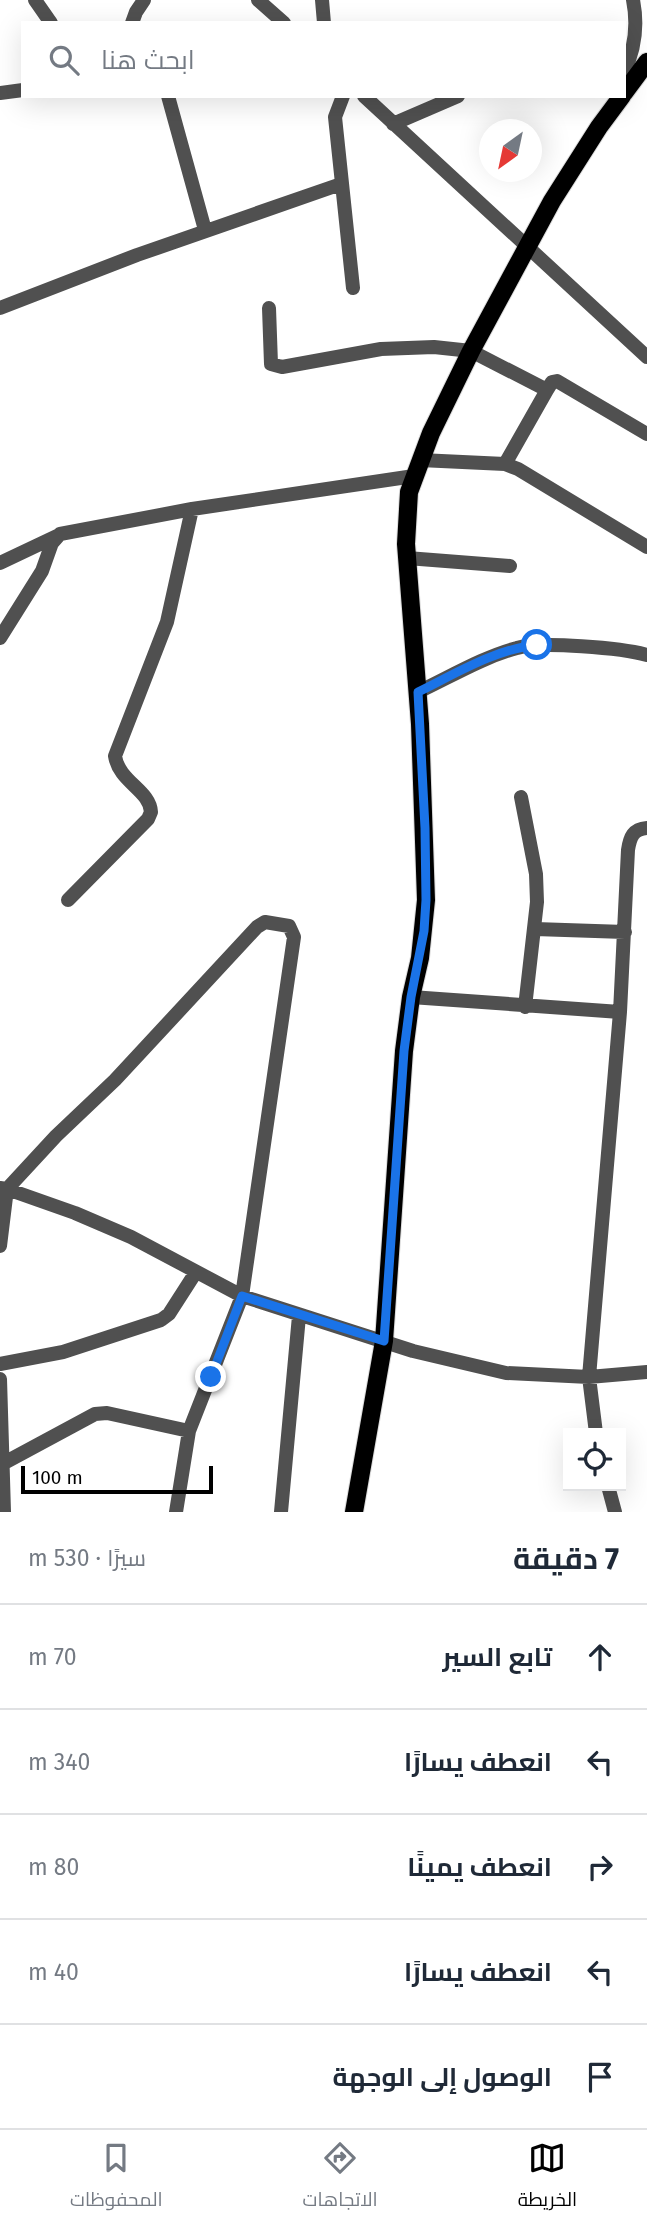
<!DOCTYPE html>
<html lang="ar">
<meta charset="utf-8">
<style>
:root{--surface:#fff;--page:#f2f2f3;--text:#1f2937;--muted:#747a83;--line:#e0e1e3;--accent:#000}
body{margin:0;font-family:"Fira Sans",Cairo,sans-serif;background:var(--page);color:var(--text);direction:rtl}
.controls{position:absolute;right:21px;bottom:21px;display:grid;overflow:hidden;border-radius:0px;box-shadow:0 7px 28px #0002}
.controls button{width:63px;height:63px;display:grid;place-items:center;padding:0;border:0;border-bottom:2px solid var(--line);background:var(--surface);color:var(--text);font:35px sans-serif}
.compass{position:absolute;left:479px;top:119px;width:63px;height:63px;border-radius:50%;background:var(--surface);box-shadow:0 7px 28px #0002;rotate:213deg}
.scale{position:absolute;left:21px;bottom:18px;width:192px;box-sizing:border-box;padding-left:7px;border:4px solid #000;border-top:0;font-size:19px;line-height:24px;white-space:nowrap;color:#000;-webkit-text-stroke:5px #fff;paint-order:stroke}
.stop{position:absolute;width:21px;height:21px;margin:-16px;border:5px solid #1a73e8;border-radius:50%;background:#fff}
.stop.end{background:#1a73e8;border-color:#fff;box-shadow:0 2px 7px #0008}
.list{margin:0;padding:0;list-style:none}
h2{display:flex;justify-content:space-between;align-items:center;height:91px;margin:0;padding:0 28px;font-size:30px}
h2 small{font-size:23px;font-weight:400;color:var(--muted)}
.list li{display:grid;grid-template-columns:46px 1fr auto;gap:21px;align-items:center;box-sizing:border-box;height:105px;padding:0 28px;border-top:2px solid var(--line)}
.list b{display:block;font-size:26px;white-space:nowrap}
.list em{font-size:23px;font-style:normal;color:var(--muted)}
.icon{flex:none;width:38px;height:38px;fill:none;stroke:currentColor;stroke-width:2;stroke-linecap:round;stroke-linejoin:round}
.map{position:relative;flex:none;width:647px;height:1512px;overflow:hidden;direction:ltr}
.search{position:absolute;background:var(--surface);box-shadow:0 7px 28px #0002;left:21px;right:21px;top:21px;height:77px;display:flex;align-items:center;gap:18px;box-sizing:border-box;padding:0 24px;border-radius:0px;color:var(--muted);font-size:26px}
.sheet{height:616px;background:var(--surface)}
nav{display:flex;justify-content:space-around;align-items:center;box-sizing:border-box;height:98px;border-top:2px solid var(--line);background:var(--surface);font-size:19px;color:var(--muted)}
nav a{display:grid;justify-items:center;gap:4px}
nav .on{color:var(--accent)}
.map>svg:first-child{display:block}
</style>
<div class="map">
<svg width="647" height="1512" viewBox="0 0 647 1512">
<rect width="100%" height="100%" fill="#fff"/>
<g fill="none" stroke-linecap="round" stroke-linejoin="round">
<defs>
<path id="major" d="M624 93 647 62
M354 1512 384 1341 404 1051 411 997 420 958 426 900 420 724 406 544 409 492 431 433 471 351 552 201 599 127 622 96"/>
</defs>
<!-- major casing -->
<use href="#major" stroke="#dbdbdb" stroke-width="20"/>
<!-- minor -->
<path stroke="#505050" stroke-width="14" d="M35 0 51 23
M258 0 284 23
M322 0 324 23
M132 23 136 12 144 0
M624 72C635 49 638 25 633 0
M0 93 23 90
M168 96 205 230
M343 96 335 117 353 288
M364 96 647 357
M393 124 458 96
M0 308 137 255 341 184
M269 308 271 364 282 367 381 349 434 347 471 351 547 390 552 382 557 381 647 434
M420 460 505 464 518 469 647 547
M505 464 547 390
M407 558 510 566
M0 563 59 535
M0 638 42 571 52 543 60 534 192 509 414 476
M418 692C450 677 483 657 517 648 540 641 623 648 647 655
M521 797 536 874 537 902 525 1007
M68 900 148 819 151 812C150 790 119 782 115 756L167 622 192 509
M535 929 625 932
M411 997 620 1012
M0 1188 7 1189 75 1213 131 1237 242 1296 413 1351 506 1373 589 1377 647 1372
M0 1246 7 1189 56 1136 115 1080 257 927 265 922 289 926 294 937 242 1296 189 1431 176 1512
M0 1364 63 1352 161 1320 169 1314 196 1272
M0 1379 4 1512
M596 1433 589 1377 620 1012 628 850C630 837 633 829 647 828
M4 1463 95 1414 107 1413 189 1431
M608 1486 615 1512
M281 1512 299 1316"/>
<!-- major -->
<use href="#major" stroke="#000" stroke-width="18"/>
</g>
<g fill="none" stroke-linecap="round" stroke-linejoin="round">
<!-- route -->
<path stroke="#1a73e8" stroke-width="9" d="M211 1377 242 1296 384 1341 404 1051 411 997 424 931 426 900 425 828 418 692C455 674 495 649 537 645"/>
</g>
</svg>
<div class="controls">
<button><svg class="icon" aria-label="locate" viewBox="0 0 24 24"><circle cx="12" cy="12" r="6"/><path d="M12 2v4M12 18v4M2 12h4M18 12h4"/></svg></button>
</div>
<svg class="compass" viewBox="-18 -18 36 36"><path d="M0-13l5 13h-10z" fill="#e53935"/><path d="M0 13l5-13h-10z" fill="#747a83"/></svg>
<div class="scale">100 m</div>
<div class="stop" style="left:537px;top:645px"></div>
<div class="stop end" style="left:211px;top:1377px"></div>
<div class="search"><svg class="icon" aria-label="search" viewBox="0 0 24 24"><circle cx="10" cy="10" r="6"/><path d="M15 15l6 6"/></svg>ابحث هنا</div>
</div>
<section class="sheet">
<h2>7 دقيقة<small>سيرًا · 530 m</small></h2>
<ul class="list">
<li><svg class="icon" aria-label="ahead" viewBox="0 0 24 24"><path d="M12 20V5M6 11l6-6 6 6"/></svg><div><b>تابع السير</b></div><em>70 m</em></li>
<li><svg class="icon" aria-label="left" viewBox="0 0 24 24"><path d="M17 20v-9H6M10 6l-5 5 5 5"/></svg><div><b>انعطف يسارًا</b></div><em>340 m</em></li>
<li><svg class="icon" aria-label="right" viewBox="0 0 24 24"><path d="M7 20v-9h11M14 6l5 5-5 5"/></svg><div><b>انعطف يمينًا</b></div><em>80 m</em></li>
<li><svg class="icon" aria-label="left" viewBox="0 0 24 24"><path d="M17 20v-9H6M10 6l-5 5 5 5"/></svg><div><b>انعطف يسارًا</b></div><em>40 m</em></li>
<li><svg class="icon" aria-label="arrive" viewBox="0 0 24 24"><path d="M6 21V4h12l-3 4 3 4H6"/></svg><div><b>الوصول إلى الوجهة</b></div></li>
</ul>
</section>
<nav>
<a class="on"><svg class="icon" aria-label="map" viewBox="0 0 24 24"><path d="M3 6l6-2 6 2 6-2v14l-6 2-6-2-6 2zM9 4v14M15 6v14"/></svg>الخريطة</a>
<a><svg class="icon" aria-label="directions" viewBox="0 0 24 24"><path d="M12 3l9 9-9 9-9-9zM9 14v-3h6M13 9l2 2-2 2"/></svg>الاتجاهات</a>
<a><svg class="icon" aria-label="saved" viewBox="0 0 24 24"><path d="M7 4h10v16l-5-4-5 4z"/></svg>المحفوظات</a>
</nav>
